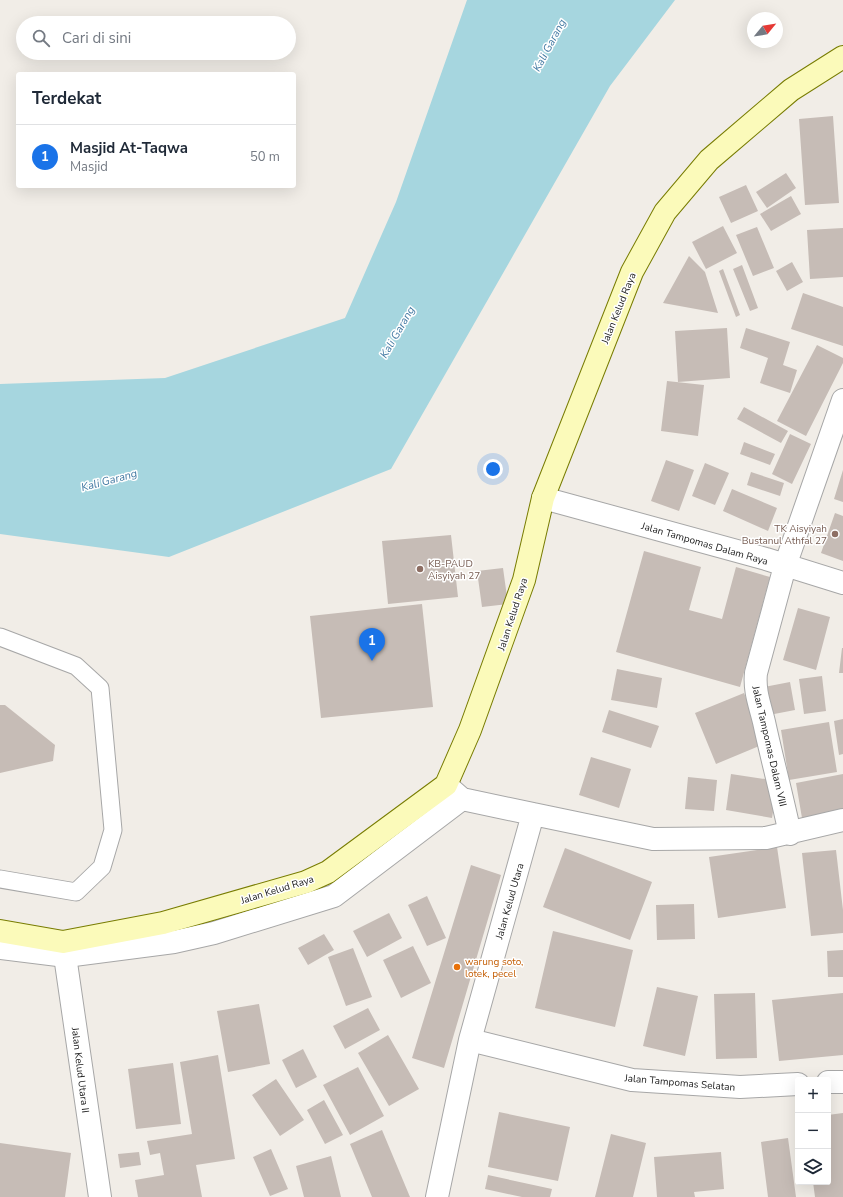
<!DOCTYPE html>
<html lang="id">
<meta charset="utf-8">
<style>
:root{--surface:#fff;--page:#f6f6f7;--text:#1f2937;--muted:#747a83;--line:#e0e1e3;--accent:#1a73e8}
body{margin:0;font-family:"Nunito Sans",sans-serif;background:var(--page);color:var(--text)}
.controls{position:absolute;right:12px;bottom:12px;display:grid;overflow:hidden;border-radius:4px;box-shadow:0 4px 16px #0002}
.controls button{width:36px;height:36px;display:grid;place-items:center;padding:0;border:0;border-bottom:1px solid var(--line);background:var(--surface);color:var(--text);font:20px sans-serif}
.compass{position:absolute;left:747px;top:12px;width:36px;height:36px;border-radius:50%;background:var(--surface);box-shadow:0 4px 16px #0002;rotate:60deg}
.you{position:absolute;left:493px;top:469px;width:14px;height:14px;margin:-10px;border:3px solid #fff;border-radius:50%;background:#1a73e8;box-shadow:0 0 0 6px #1a73e833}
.badge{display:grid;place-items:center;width:26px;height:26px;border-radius:50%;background:var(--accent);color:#fff;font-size:13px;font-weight:700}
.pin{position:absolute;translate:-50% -33px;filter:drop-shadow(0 1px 2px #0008)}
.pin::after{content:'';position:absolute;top:21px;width:14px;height:12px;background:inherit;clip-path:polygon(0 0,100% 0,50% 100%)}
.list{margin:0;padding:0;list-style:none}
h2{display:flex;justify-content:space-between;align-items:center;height:52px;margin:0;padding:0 16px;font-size:17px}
h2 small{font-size:13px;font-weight:400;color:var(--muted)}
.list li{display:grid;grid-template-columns:26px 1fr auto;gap:12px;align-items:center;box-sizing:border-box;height:64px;padding:0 16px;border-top:1px solid var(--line)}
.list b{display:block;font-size:15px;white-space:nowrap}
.list p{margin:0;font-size:13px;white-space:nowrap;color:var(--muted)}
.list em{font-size:13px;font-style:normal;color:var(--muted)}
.icon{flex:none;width:22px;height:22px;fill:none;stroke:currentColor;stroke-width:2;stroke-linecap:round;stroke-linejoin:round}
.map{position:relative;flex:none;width:843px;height:1197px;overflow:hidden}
.search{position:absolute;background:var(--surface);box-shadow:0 4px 16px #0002;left:16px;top:16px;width:280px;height:44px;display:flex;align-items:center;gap:10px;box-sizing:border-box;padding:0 14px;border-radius:22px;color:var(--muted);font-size:15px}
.panel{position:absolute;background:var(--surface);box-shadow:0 4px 16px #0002;left:16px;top:72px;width:280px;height:116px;border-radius:4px}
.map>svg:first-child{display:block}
</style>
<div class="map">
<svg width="843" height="1197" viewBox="0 0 843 1197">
<rect width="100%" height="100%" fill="#f1ede7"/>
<!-- water -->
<path fill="#a6d6df" d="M467 0H675L610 86 391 469 169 557 0 534V384L165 378 345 318 396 202Z"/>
<!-- building -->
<path fill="#c6bcb6" d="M833 116 839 203 805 205 799 119Z
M786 173 796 188 767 208 756 192Z
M746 185 758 211 731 223 719 197Z
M791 196 801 214 771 231 760 214Z
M723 226 737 253 706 269 692 242Z
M757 227 774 268 753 276 736 235Z
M843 228V277L810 279 807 230Z
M689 256 705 272 718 313 663 303Z
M792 262 803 282 787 291 776 271Z
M742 265 758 308 750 311 733 269Z
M723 269 740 315 736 317 719 271Z
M803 293 843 307V346L791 329Z
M727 328 730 378 678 382 675 331Z
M746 328 790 342 783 365 797 370 790 393 760 383 768 358 740 348Z
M817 345 843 358V363L806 436 777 421Z
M667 381 704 385 698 436 661 431Z
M744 407 788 431 781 443 737 419Z
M790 434 811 444 792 484 772 474Z
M744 442 775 454 770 465 740 454Z
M666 460 694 470 679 511 651 501Z
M705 463 729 473 715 505 692 496Z
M843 470V502L834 499Z
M751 472 784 483 780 496 747 485Z
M732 489 777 508 768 531 723 511Z
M835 513 843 516V561L821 553Z
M451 535 458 597 388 604 382 541Z
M644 551 701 567 689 610 722 619 736 567 770 577 740 687 616 652Z
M503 568 508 604 482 607 477 571Z
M422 604 433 707 321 718 310 616Z
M798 608 830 617 816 670 783 660Z
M842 648H843V673H839Z
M617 669 662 678 657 708 611 700Z
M822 676 826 711 804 714 799 679Z
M790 682 795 710 769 715 764 687Z
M744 693 764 744 716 764 695 713Z
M0 705H5L55 745 53 761 0 773Z
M609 710 659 726 651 748 602 732Z
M843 719V754L839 755 834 721Z
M829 722 837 772 789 780 781 730Z
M591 757 631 769 619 808 579 795Z
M731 774 778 781 772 818 726 810Z
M843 774V811L802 818 796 783Z
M688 777 717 780 714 811 685 809Z
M777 847 786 908 718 918 709 857Z
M565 848 652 882 630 940 543 907Z
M836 850 843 910V933L811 936 802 853Z
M471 865 501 875 444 1068 412 1058Z
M427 896 446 938 427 946 408 905Z
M694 904 695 939 657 940 656 905Z
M389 913 402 938 367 957 353 931Z
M553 931 633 950 615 1027 535 1008Z
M324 934 334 950 308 965 298 948Z
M413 946 431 983 401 998 383 960Z
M353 948 372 997 346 1006 328 957Z
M843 950V977H828L827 951Z
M657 987 698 996 685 1056 643 1046Z
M755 993 757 1058 716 1059 714 994Z
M843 993V1055L779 1061 772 1000Z
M259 1004 270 1064 228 1072 217 1011Z
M368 1008 380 1030 345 1049 333 1026Z
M388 1035 419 1089 389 1106 358 1053Z
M303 1049 317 1077 296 1088 282 1060Z
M218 1055 235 1159 196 1165 202 1197H138L135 1180 164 1175 160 1153 150 1155 147 1141 192 1134 180 1062Z
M173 1063 181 1124 136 1129 128 1069Z
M358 1067 384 1116 350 1135 323 1085Z
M276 1079 304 1120 280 1136 252 1095Z
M324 1100 343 1135 325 1144 307 1110Z
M499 1112 570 1127 558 1181 488 1167Z
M843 1113V1197H815L813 1182H828V1115Z
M382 1130 410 1197H372L350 1144Z
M611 1134 646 1143 633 1197H595Z
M788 1138 796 1197H768L761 1142Z
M0 1143 71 1153 65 1197H0Z
M271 1149 288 1189 270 1196 253 1157Z
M139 1152 141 1165 120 1168 118 1154Z
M721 1152 724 1189 694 1192 695 1197H657L654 1157Z
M331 1156 341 1197H304L296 1166Z
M488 1175 552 1189 550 1197H522L485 1189Z"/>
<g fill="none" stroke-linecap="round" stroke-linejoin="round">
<defs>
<path id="service" d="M0 637 76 666 100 688 113 830 102 867 76 892 0 879"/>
<path id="pedestrian" d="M0 948 66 956 174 942 214 933 334 896 462 799"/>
<path id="minor" d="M543 498 766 559 843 583
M533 814 653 839 766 838 843 820
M790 834C782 796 772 759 764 722 760 705 754 691 756 673L785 566 843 400
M63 942 100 1197
M470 1040 632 1080 740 1087 798 1084
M828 1082H843
M437 1197 470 1040 533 814 462 799 446 785"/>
<path id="secondary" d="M0 931 63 942 163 923 306 882 328 872 446 785 470 730 524 580 543 498 632 272 665 212 709 160 791 90 843 57"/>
</defs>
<!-- service casing -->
<use href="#service" stroke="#a7a7a7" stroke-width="19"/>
<!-- pedestrian casing -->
<use href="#pedestrian" stroke="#a7a7a7" stroke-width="24"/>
<!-- minor casing -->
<use href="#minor" stroke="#a7a7a7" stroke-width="24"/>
<!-- secondary casing -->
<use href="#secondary" stroke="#787c02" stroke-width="24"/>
<!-- service -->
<use href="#service" stroke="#fff" stroke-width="17"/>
<!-- pedestrian -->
<use href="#pedestrian" stroke="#fff" stroke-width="22"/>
<!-- minor -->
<use href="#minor" stroke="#fff" stroke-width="22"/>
<!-- secondary -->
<use href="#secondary" stroke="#fbfaba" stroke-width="22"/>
</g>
<!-- markers -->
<g fill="#8d6e63" stroke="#fff" stroke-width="1.5">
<circle cx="835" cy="534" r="4"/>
<circle cx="420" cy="569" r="4"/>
</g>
<circle fill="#e8710a" stroke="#fff" stroke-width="1.5" cx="457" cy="967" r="4"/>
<g text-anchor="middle" stroke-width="3" stroke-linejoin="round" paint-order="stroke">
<!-- street labels -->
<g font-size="10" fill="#202020" stroke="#fff">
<text transform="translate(618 308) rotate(-68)" y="4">Jalan Kelud Raya</text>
<text transform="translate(705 543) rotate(16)" y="4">Jalan Tampomas Dalam Raya</text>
<text transform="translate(512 614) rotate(-72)" y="4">Jalan Kelud Raya</text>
<text transform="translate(770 746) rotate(77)" y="4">Jalan Tampomas Dalam VIII</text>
<text transform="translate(277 889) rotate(-17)" y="4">Jalan Kelud Raya</text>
<text transform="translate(509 901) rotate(-74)" y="4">Jalan Kelud Utara</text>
<text transform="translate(81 1070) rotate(83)" y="4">Jalan Kelud Utara II</text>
<text transform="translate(680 1082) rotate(5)" y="4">Jalan Tampomas Selatan</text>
</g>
<!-- education labels -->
<g font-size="10" fill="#785e54" stroke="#fff" text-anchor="end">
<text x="827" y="532">TK Aisyiyah<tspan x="827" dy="12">Bustanul Athfal 27</tspan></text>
<text x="428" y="567" text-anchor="start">KB-PAUD<tspan x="428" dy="12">Aisyiyah 27</tspan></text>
</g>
<!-- food labels -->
<g font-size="10" fill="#c56008" stroke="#fff" text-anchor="start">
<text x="465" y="965">warung soto,<tspan x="465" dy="12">lotek, pecel</tspan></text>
</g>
<!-- water labels -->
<g font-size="11" font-style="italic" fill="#437aa3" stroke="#fff">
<text transform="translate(549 45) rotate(-62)" y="4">Kali Garang</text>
<text transform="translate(397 332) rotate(-60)" y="4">Kali Garang</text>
<text transform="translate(109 480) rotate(-15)" y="4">Kali Garang</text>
</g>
</g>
</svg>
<div class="controls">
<button>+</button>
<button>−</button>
<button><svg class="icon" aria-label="layers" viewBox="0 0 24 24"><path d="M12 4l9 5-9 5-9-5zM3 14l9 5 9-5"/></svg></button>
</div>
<svg class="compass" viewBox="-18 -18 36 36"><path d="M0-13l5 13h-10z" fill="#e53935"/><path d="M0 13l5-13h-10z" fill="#747a83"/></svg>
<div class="you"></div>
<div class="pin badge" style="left:372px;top:661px">1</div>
<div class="search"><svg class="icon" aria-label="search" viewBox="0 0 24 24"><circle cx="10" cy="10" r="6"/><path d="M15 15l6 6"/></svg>Cari di sini</div>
<section class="panel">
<h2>Terdekat<small></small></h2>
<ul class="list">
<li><span class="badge">1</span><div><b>Masjid At-Taqwa</b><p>Masjid</p></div><em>50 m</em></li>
</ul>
</section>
</div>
